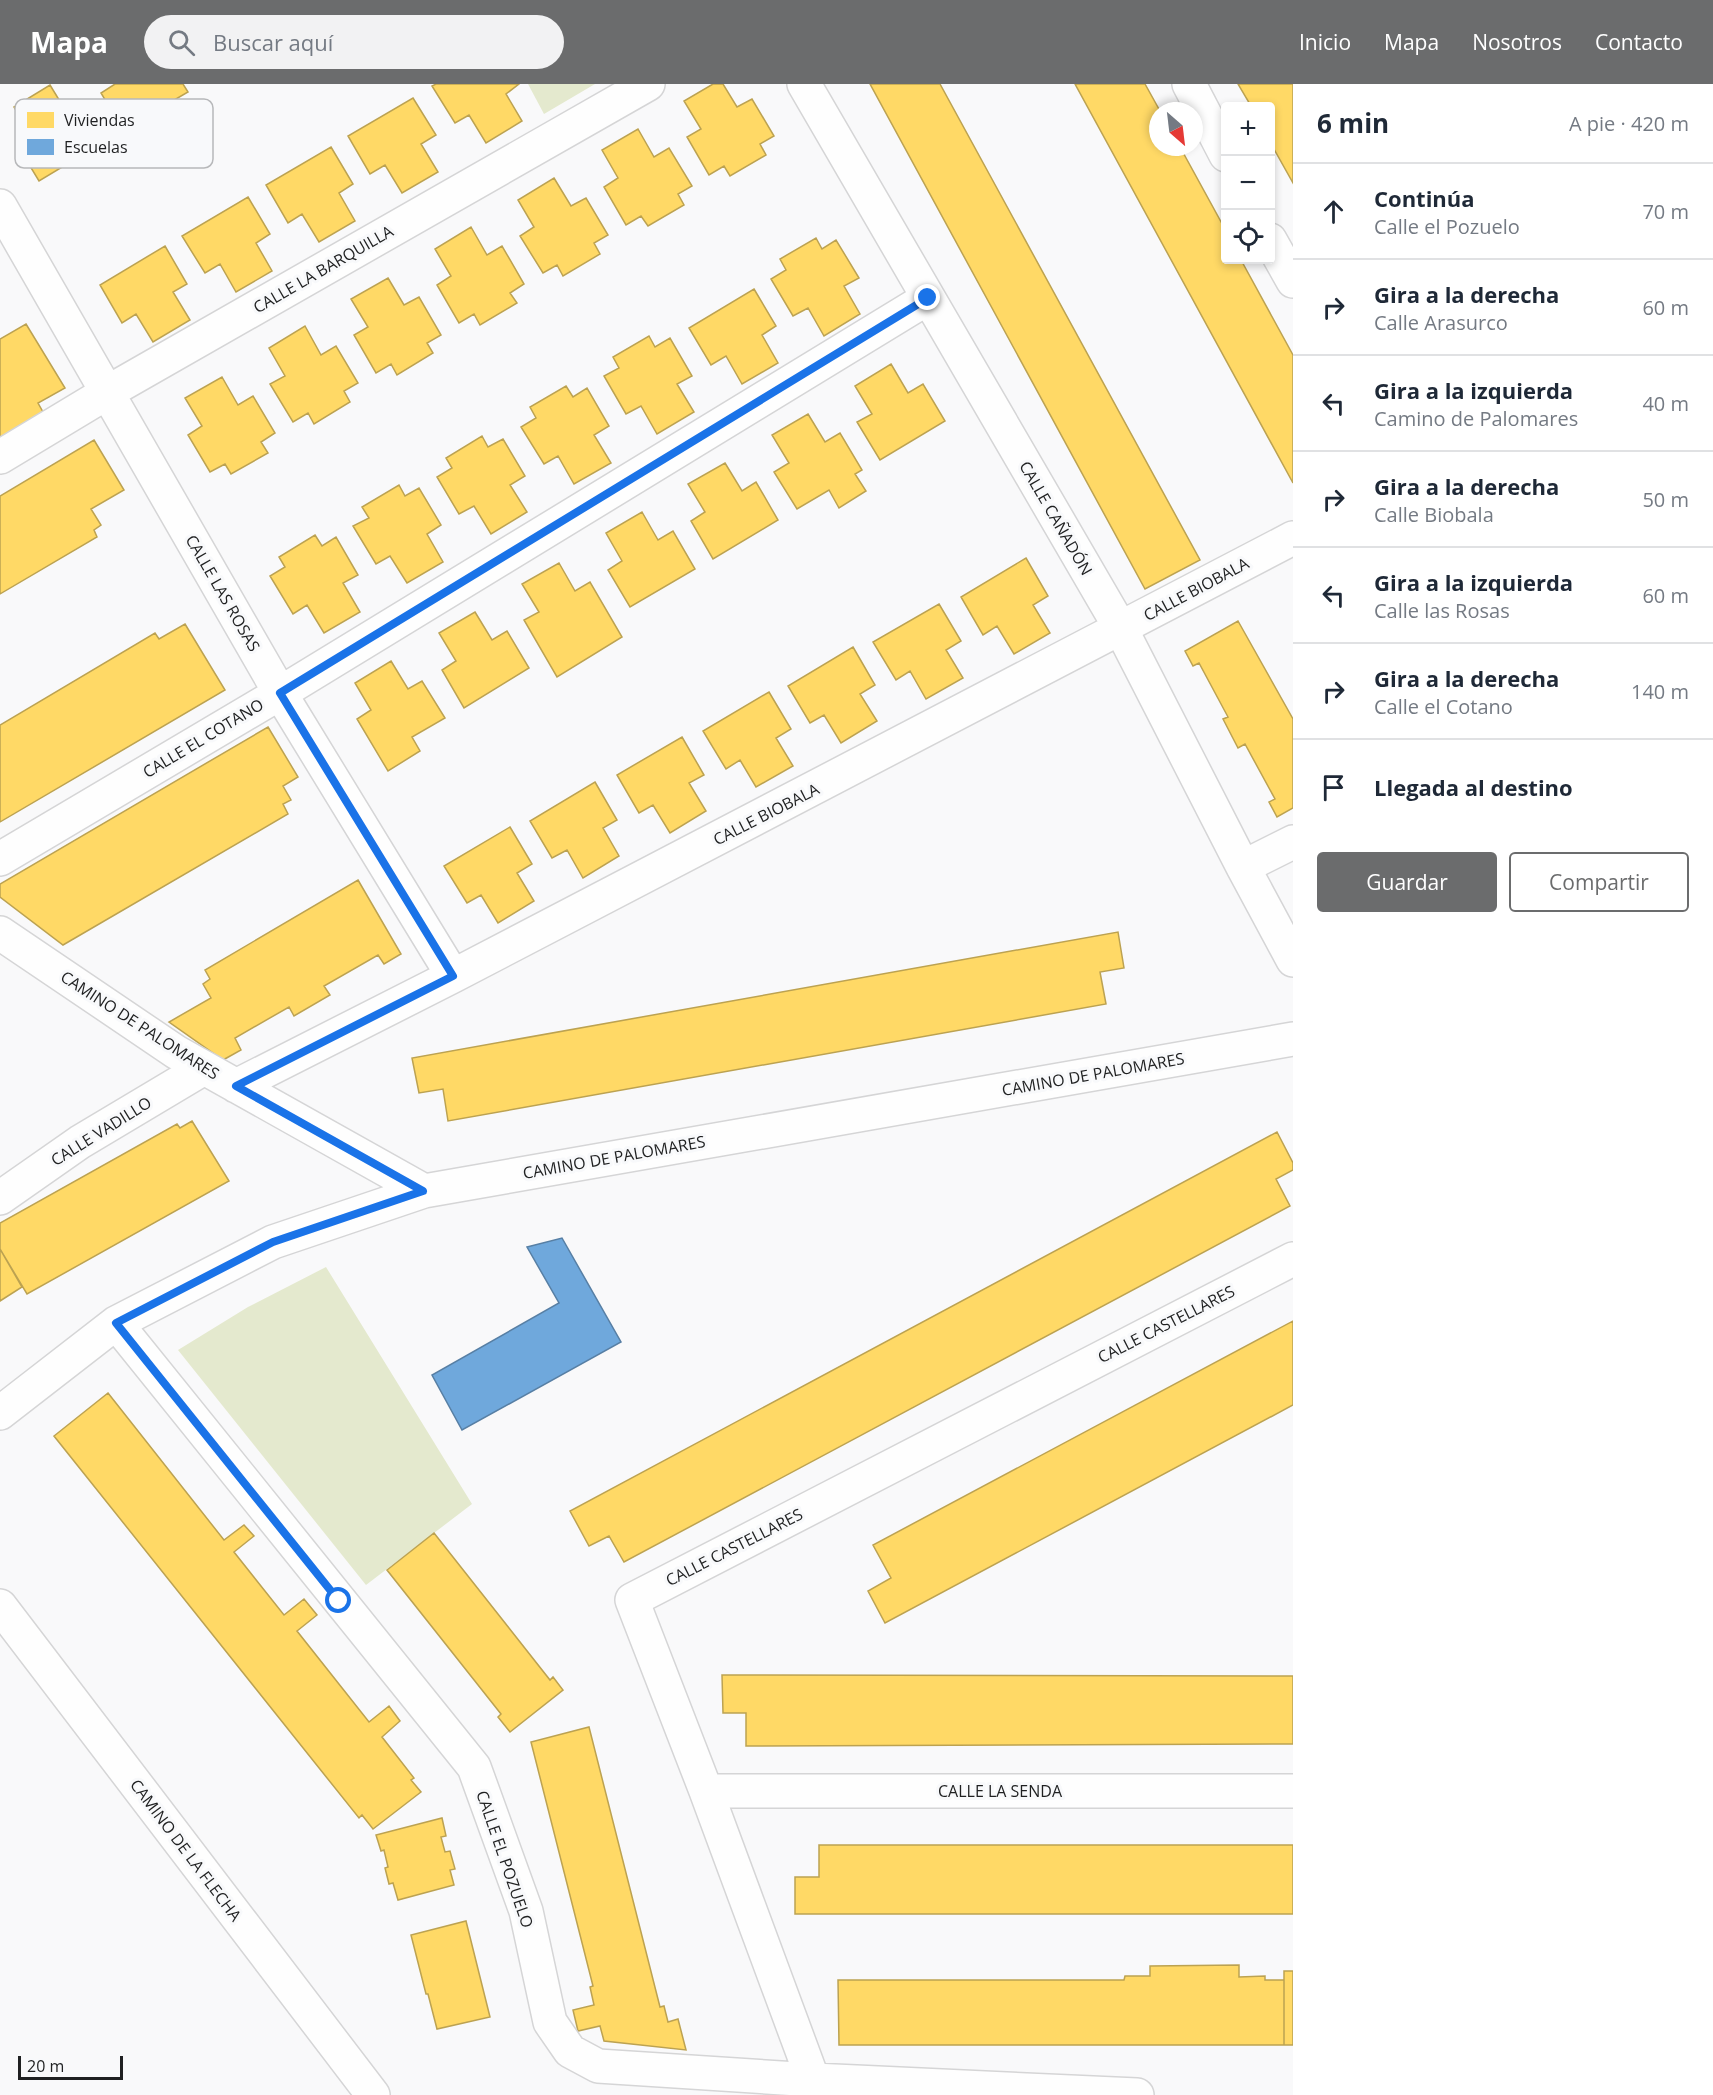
<!DOCTYPE html>
<html lang="es">
<meta charset="utf-8">
<style>
:root{--surface:#fff;--page:#f2f2f3;--text:#1f2937;--muted:#747a83;--line:#e0e1e3;--accent:#6b6c6d}
body{margin:0;font-family:"Open Sans",sans-serif;background:var(--page);color:var(--text)}
.controls{position:absolute;right:18px;top:18px;display:grid;overflow:hidden;border-radius:6px;box-shadow:0 3px 9px #0003}
.controls button{width:54px;height:54px;display:grid;place-items:center;padding:0;border:0;border-bottom:2px solid var(--line);background:var(--surface);color:var(--text);font:30px sans-serif}
.compass{position:absolute;left:1149px;top:18px;width:54px;height:54px;border-radius:50%;background:var(--surface);box-shadow:0 3px 9px #0003;rotate:152deg}
.scale{position:absolute;left:18px;bottom:15px;width:105px;box-sizing:border-box;padding-left:6px;border:3px solid #1f2021;border-top:0;font-size:16px;line-height:21px;white-space:nowrap;color:#1f2021;-webkit-text-stroke:4px #f8f9fb;paint-order:stroke}
.stop{position:absolute;width:18px;height:18px;margin:-14px;border:4px solid #1a73e8;border-radius:50%;background:#fff}
.stop.end{background:#1a73e8;border-color:#fff;box-shadow:0 2px 6px #0008}
.list{margin:0;padding:0;list-style:none}
h2{display:flex;justify-content:space-between;align-items:center;height:78px;margin:0;padding:0 24px;font-size:26px}
h2 small{font-size:20px;font-weight:400;color:var(--muted)}
.list li{display:grid;grid-template-columns:39px 1fr auto;gap:18px;align-items:center;box-sizing:border-box;height:96px;padding:0 24px;border-top:2px solid var(--line)}
.list b{display:block;font-size:22px;white-space:nowrap}
.list p{margin:0;font-size:20px;white-space:nowrap;color:var(--muted)}
.list em{font-size:20px;font-style:normal;color:var(--muted)}
.actions{display:flex;gap:12px;padding:18px 24px}
.actions a{flex:1;padding:14px 0;border:2px solid var(--accent);border-radius:6px;text-align:center;font-size:21px;color:var(--accent)}
.actions .main{background:var(--accent);color:#fff}
.icon{flex:none;width:33px;height:33px;fill:none;stroke:currentColor;stroke-width:2;stroke-linecap:round;stroke-linejoin:round}
.map{position:relative;flex:none;width:1293px;height:2011px;overflow:hidden}
header{display:flex;align-items:center;gap:36px;box-sizing:border-box;height:84px;padding:0 30px;background:var(--accent);color:#fff}
header strong{font-size:28px}
nav{display:flex;gap:33px;margin-inline-start:auto;font-size:21px}
.search{width:420px;height:54px;background:var(--page);display:flex;align-items:center;gap:15px;box-sizing:border-box;padding:0 21px;border-radius:33px;color:var(--muted);font-size:22px}
main{display:flex}
aside{flex:1;background:var(--surface)}
.map>svg:first-child{display:block}
</style>
<header>
<strong>Mapa</strong>
<div class="search"><svg class="icon" aria-label="search" viewBox="0 0 24 24"><circle cx="10" cy="10" r="6"/><path d="M15 15l6 6"/></svg>Buscar aquí</div>
<nav><a>Inicio</a><a>Mapa</a><a>Nosotros</a><a>Contacto</a></nav>
</header>
<main>
<div class="map">
<svg width="1293" height="2011" viewBox="0 0 1293 2011">
<rect width="100%" height="100%" fill="#f9f9fa"/>
<!-- green -->
<path fill="#e4e9ce" d="M528 0H595L544 30Z
M326 1183 472 1420 366 1501 178 1266 248 1223Z"/>
<!-- homes -->
<path fill="#ffd966" stroke="#bca251" stroke-width="1.5" d="M115 0H183L188 8 123 46 101 9Z
M436 0H519L506 10 522 37 486 59 469 31 455 39 432 2Z
M713 0H723L737 23 752 15 774 52 760 60 766 71 730 92 724 82 709 91 687 53 701 45 684 17Z
M870 0H940L1200 476 1145 505Z
M1075 0H1145L1160 27H1158V63H1180L1226 147V176H1241L1293 271V399Z
M1238 0H1293V99L1270 58V22H1251Z
M50 1 67 29 81 20 104 58 39 97 16 59 30 51 14 23Z
M413 14 436 51 421 60 438 88 402 109 385 81 370 90 348 52Z
M638 45 654 73 669 64 692 102 678 110 684 121 648 142 641 132 626 141 604 103 618 94 602 66Z
M331 63 353 100 339 109 355 137 319 158 302 130 288 139 266 101Z
M554 94 571 122 586 114 608 151 594 159 600 170 563 192 557 181 543 189 520 152 534 143 518 116Z
M248 113 270 150 256 159 272 187 236 208 220 180 205 189 182 152Z
M471 143 487 171 502 162 524 200 510 209 517 219 480 241 474 230 459 239 437 201 451 192 435 165Z
M816 154 822 165 836 156 859 194 844 202 860 230 824 252 808 224 793 232 771 195 786 186 780 175Z
M165 162 187 200 173 208 190 236 153 258 136 230 122 239 100 201Z
M388 194 404 221 419 213 441 251 427 259 433 269 397 291 391 280 376 289 354 251 368 243 351 215Z
M754 205 776 242 762 251 778 279 742 300 726 272 711 281 689 244Z
M26 240 65 304 38 319 43 328 0 354V255Z
M305 242 321 271 336 262 358 299 344 307 350 318 314 340 308 329 293 338 270 300 285 292 269 264Z
M649 252 655 263 670 254 692 292 677 300 694 328 657 350 641 322 626 330 604 292 619 284 613 273Z
M891 280 908 309 923 300 945 337 880 376 857 338 872 330 855 302Z
M222 293 238 321 253 312 275 349 261 358 268 369 231 390 225 380 210 388 188 351 202 342 185 314Z
M566 302 573 313 587 304 609 342 594 351 611 379 574 400 558 372 544 380 521 343 536 334 530 323Z
M808 330 825 358 840 349 862 386 855 390 866 407 839 424 829 406 797 425 774 388 789 379 772 351Z
M482 352 488 363 503 355 525 392 510 401 527 428 491 450 474 422 459 430 437 393 452 384 446 374Z
M94 356 124 406 91 425 101 441 94 446 97 453 0 510V412Z
M725 379 742 407 756 398 778 436 713 475 691 437 705 428 688 400Z
M399 401 405 412 419 404 441 441 427 450 443 478 407 499 390 472 376 480 353 442 369 434 362 423Z
M642 428 658 456 673 447 695 485 630 523 608 486 622 477 606 449Z
M315 451 322 462 336 453 358 491 343 499 360 528 324 549 307 521 293 530 270 492 285 483 279 473Z
M1026 474 1048 512 1033 521 1050 549 1014 570 997 542 983 551 961 513Z
M559 479 575 507 590 498 622 553 557 593 524 536 539 528 522 500Z
M939 520 961 557 946 566 963 594 926 615 910 587 896 596 873 558Z
M475 528 492 556 507 547 529 584 464 624 442 586 456 577 439 549Z
M1238 537 1293 635V724L1277 733 1269 718 1275 715 1245 660 1238 664 1223 635 1228 633 1199 579 1193 582 1185 567Z
M185 540 225 606 0 738V641L155 549 159 555Z
M853 563 875 601 860 610 877 637 841 659 824 631 810 639 788 602Z
M391 577 408 605 422 597 445 634 412 653 420 667 388 687 357 635 371 626 355 599Z
M769 608 791 645 776 654 793 682 756 703 740 676 726 685 703 647Z
M268 643 298 693 283 702 291 716 283 720 288 730 63 861 0 813V800Z
M682 653 704 691 689 699 706 727 670 749 653 721 639 729 617 691Z
M595 698 617 736 603 744 619 772 583 794 567 766 552 774 530 737Z
M510 743 532 780 517 789 534 817 498 839 481 811 467 819 444 782Z
M358 796 401 870 384 880 378 871 324 902 330 911 294 932 289 923 235 954 241 966 223 976 169 938 211 914 203 900 210 895 205 886Z
M1118 848 1124 884 1100 888 1106 920 448 1037 443 1005 419 1009 412 974Z
M192 1037 229 1097 27 1210 0 1165V1139L177 1040 180 1044Z
M1277 1048 1293 1079V1086L1276 1095 1290 1122 624 1478 609 1452 589 1462 570 1427Z
M0 1165 22 1203 0 1217Z
M1293 1237V1321L885 1539 868 1507 891 1494 873 1461Z
M108 1309 224 1456 244 1441 254 1452 234 1468 284 1531 304 1515 317 1531 297 1547 369 1638 389 1622 400 1637 382 1653 414 1694 411 1696 421 1708 373 1745 362 1731 359 1734 54 1352Z
M434 1449 550 1596 553 1593 563 1606 510 1648 498 1633 501 1630 387 1486Z
M722 1591 1293 1592V1660L746 1662V1629H723Z
M589 1643 660 1923 664 1922 668 1938 678 1935 686 1966 604 1957 600 1942 578 1947 573 1926 594 1921 590 1903 593 1902 531 1658Z
M442 1734 446 1752 441 1753 445 1768 450 1767 455 1785 450 1786 454 1801 398 1816 393 1799 389 1800 385 1784 388 1783 384 1766 381 1767 376 1751Z
M819 1761H1293V1830H795V1793H819Z
M466 1837 490 1933 437 1945 428 1910H426L411 1851Z
M1239 1881V1893L1265 1892V1896H1284V1961H839L838 1896H1124L1125 1892H1150V1882Z
M1284 1887H1293V1961H1284Z"/>
<!-- schools -->
<path fill="#6fa8dc" stroke="#577fa4" stroke-width="1.5" d="M562 1154 621 1258 462 1346 432 1291 559 1219 527 1163Z"/>
<g fill="none" stroke-linecap="round" stroke-linejoin="round">
<defs>
<path id="street" d="M804 0 1121 545 1243 783 1293 876
M1189 0 1226 71
M0 122 280 609 453 892
M1270 156 1293 197
M0 373 108 308 648 0
M0 775 282 608 928 214
M1243 783 1293 758
M0 849 176 968 424 1107
M236 1002 453 892 1293 454
M0 1114 80 1058 204 984
M116 1239 474 1683 526 1827 550 1938 570 1967 598 1982 813 1996 1137 2011
M0 1329 116 1239 273 1158 424 1107 1293 955
M0 1522 373 2011
M706 1707H1293
M813 1996 706 1707 632 1516 1293 1175"/>
</defs>
<!-- street casing -->
<use href="#street" stroke="#d5d5d6" stroke-width="36"/>
<!-- street -->
<use href="#street" stroke="#fefefe" stroke-width="33"/>
</g>
<g fill="none" stroke-linecap="round" stroke-linejoin="round">
<!-- route -->
<path stroke="#1a73e8" stroke-width="8" d="M339 1517 116 1239 273 1158 423 1107 236 1002 453 892 280 609 928 214"/>
</g>
<g text-anchor="middle" stroke-width="6" stroke-linejoin="round" paint-order="stroke">
<!-- street labels -->
<g font-size="16" fill="#1f2021" stroke="#f8f9fb">
<text transform="translate(323 185) rotate(-30)" y="6">CALLE LA BARQUILLA</text>
<text transform="translate(1056 434) rotate(60)" y="6">CALLE CAÑADÓN</text>
<text transform="translate(1196 505) rotate(-28)" y="6">CALLE BIOBALA</text>
<text transform="translate(223 509) rotate(60)" y="6">CALLE LAS ROSAS</text>
<text transform="translate(203 654) rotate(-31)" y="6">CALLE EL COTANO</text>
<text transform="translate(766 730) rotate(-27)" y="6">CALLE BIOBALA</text>
<text transform="translate(140 941) rotate(33)" y="6">CAMINO DE PALOMARES</text>
<text transform="translate(1093 990) rotate(-10)" y="6">CAMINO DE PALOMARES</text>
<text transform="translate(101 1047) rotate(-32)" y="6">CALLE VADILLO</text>
<text transform="translate(614 1073) rotate(-10)" y="6">CAMINO DE PALOMARES</text>
<text transform="translate(1166 1240) rotate(-27)" y="6">CALLE CASTELLARES</text>
<text transform="translate(734 1463) rotate(-27)" y="6">CALLE CASTELLARES</text>
<text x="1000" y="1713">CALLE LA SENDA</text>
<text transform="translate(186 1766) rotate(53)" y="6">CAMINO DE LA FLECHA</text>
<text transform="translate(505 1775) rotate(71)" y="6">CALLE EL POZUELO</text>
</g>
</g>
<!-- legend -->
<rect x="15" y="15" width="198" height="69" rx="9" fill="#f8f9fb" stroke="#b7b8ba" stroke-width="1.5"/>
<rect x="27" y="28" width="27" height="16" fill="#ffd966"/>
<rect x="27" y="55" width="27" height="16" fill="#6fa8dc"/>
<g font-size="16" fill="#1f2021">
<text x="64" y="42">Viviendas</text>
<text x="64" y="69">Escuelas</text>
</g>
</svg>
<div class="controls">
<button>+</button>
<button>−</button>
<button><svg class="icon" aria-label="locate" viewBox="0 0 24 24"><circle cx="12" cy="12" r="6"/><path d="M12 2v4M12 18v4M2 12h4M18 12h4"/></svg></button>
</div>
<svg class="compass" viewBox="-18 -18 36 36"><path d="M0-13l5 13h-10z" fill="#e53935"/><path d="M0 13l5-13h-10z" fill="#747a83"/></svg>
<div class="scale">20 m</div>
<div class="stop" style="left:339px;top:1517px"></div>
<div class="stop end" style="left:928px;top:214px"></div>
</div>
<aside>
<h2>6 min<small>A pie · 420 m</small></h2>
<ul class="list">
<li><svg class="icon" aria-label="ahead" viewBox="0 0 24 24"><path d="M12 20V5M6 11l6-6 6 6"/></svg><div><b>Continúa</b><p>Calle el Pozuelo</p></div><em>70 m</em></li>
<li><svg class="icon" aria-label="right" viewBox="0 0 24 24"><path d="M7 20v-9h11M14 6l5 5-5 5"/></svg><div><b>Gira a la derecha</b><p>Calle Arasurco</p></div><em>60 m</em></li>
<li><svg class="icon" aria-label="left" viewBox="0 0 24 24"><path d="M17 20v-9H6M10 6l-5 5 5 5"/></svg><div><b>Gira a la izquierda</b><p>Camino de Palomares</p></div><em>40 m</em></li>
<li><svg class="icon" aria-label="right" viewBox="0 0 24 24"><path d="M7 20v-9h11M14 6l5 5-5 5"/></svg><div><b>Gira a la derecha</b><p>Calle Biobala</p></div><em>50 m</em></li>
<li><svg class="icon" aria-label="left" viewBox="0 0 24 24"><path d="M17 20v-9H6M10 6l-5 5 5 5"/></svg><div><b>Gira a la izquierda</b><p>Calle las Rosas</p></div><em>60 m</em></li>
<li><svg class="icon" aria-label="right" viewBox="0 0 24 24"><path d="M7 20v-9h11M14 6l5 5-5 5"/></svg><div><b>Gira a la derecha</b><p>Calle el Cotano</p></div><em>140 m</em></li>
<li><svg class="icon" aria-label="arrive" viewBox="0 0 24 24"><path d="M6 21V4h12l-3 4 3 4H6"/></svg><div><b>Llegada al destino</b></div></li>
</ul>
<div class="actions"><a class="main">Guardar</a><a>Compartir</a></div>
</aside>
</main>
